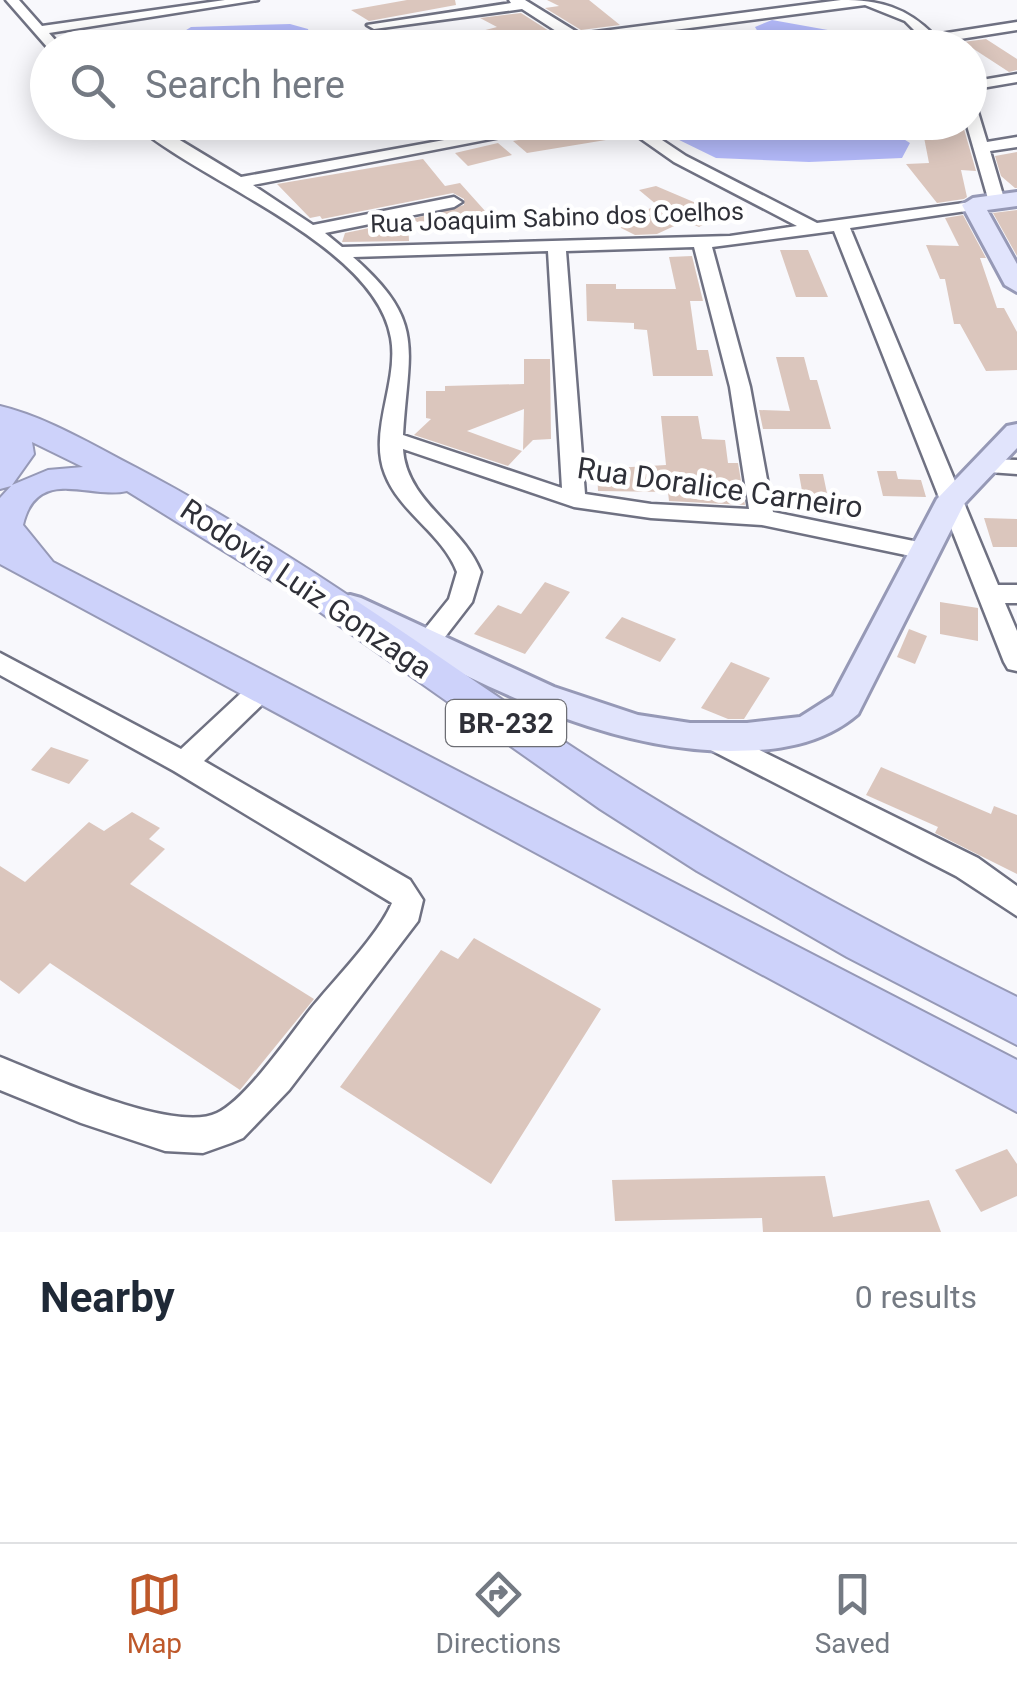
<!DOCTYPE html>
<style>
:root{--surface:#fff;--page:#f6f6f7;--text:#1f2937;--muted:#747a83;--line:#e0e1e3;--accent:#be582a}
body{margin:0;font-family:Roboto,sans-serif;background:var(--page);color:var(--text)}
.list{margin:0;padding:0;list-style:none}
h2{display:flex;justify-content:space-between;align-items:center;height:130px;margin:0;padding:0 40px;font-size:42px}
h2 small{font-size:32px;font-weight:400;color:var(--muted)}
.icon{flex:none;width:55px;height:55px;fill:none;stroke:currentColor;stroke-width:2;stroke-linecap:round;stroke-linejoin:round}
.map{position:relative;flex:none;width:1017px;height:1232px;overflow:hidden}
.search{position:absolute;background:var(--surface);box-shadow:0 5px 25px #0003;left:30px;right:30px;top:30px;height:110px;display:flex;align-items:center;gap:25px;box-sizing:border-box;padding:0 35px;border-radius:55px;color:var(--muted);font-size:38px}
.sheet{height:310px;background:var(--surface)}
nav{display:flex;justify-content:space-around;align-items:center;box-sizing:border-box;height:140px;border-top:2px solid var(--line);background:var(--surface);font-size:28px;color:var(--muted)}
nav a{display:grid;justify-items:center;gap:5px}
nav .on{color:var(--accent)}
.map>svg:first-child{display:block}
</style>
<div class="map">
<svg width="1017" height="1232" viewBox="0 0 1017 1232">
<rect width="100%" height="100%" fill="#f8f8fc"/>
<!-- water -->
<path fill="#b3b9f9" d="M772 20 839 32 826 47H754L764 42 755 27Z
M290 24 308 29 314 47 182 45 183 32 191 27Z
M876 122 910 143 902 158 809 162 716 158 673 137 707 123Z"/>
<!-- building -->
<path fill="#dbc6bd" d="M407 0H455L456 5 369 21 351 10Z
M547 0H589L620 25 581 30 545 8 559 6Z
M521 13 560 38 526 48H494L470 34 497 27 480 18Z
M986 39 1017 59V70L1009 72 963 42Z
M921 122H962L976 171 961 170 967 197 964 199 937 203 906 164 929 163Z
M606 124 618 138 527 153 513 141Z
M498 143 512 155 468 166 455 153Z
M1017 152V188H1015L1001 176 995 156Z
M423 159 445 186 460 183 486 212 439 234 412 219 464 205V199L453 193 322 219 320 216 310 218 277 184Z
M656 186 722 214 699 227 685 221 657 234 635 235 615 225 657 205 639 190Z
M1017 210V256L993 213Z
M963 215 986 258H980L997 308H1004L1017 332V370L986 371 960 324H954L945 279H940L926 245 959 246 945 218Z
M408 220 409 241 342 242 345 233Z
M780 250H808L828 297H796Z
M692 256 703 301H690L697 350H708L713 376H653L647 330 634 329V323L587 321 586 284H616V289H676L669 257Z
M776 357H804L810 380H817L831 429H763L759 410 790 411Z
M524 359H550L551 439 533 440 523 450 524 409 467 431 522 451 508 466 414 435 431 419 426 418V391H445V386L524 384Z
M661 416H698L702 439 725 440 728 463H738L745 505 669 501 668 492 598 491 597 469 666 465Z
M877 471H896L898 479 921 480 926 497 883 496Z
M799 474H823L829 503 804 502Z
M984 518 1017 519V547H993Z
M545 582 570 592 525 654 474 634 498 605 521 614Z
M940 602 978 608V641L940 634Z
M622 617 676 639 660 662 605 638Z
M909 629 927 636 915 664 897 657Z
M731 662 770 678 744 719H728L701 708Z
M51 747 89 760 69 784 31 770Z
M881 767 991 814 994 806 1017 815V874L935 833 938 827 866 795Z
M132 812 160 828 149 839 165 849 130 884 314 999 240 1090 50 963 19 994 0 980V866L25 882 89 822 104 831Z
M474 938 601 1009 491 1184 340 1087 441 950 458 959Z
M1007 1149 1017 1164V1196L981 1212 955 1170Z
M825 1176 833 1217 929 1200 941 1232H763L762 1218 615 1221 612 1180Z"/>
<g fill="none" stroke-linecap="round" stroke-linejoin="round">
<defs>
<path id="minor" d="M6 0H19L42 26 225 0H258L49 33 62 48H48Z
M509 0H525L580 34 841 0C880 0 906 7 934 35L1017 22V30L941 42 947 48 928 44 867 48 921 37 905 21 865 5 590 41 594 48H530L570 40 522 9 374 29 367 25 511 3Z
M1017 74V82L970 90V82Z
M970 105 977 109 987 142 1017 137V147L990 151 1005 202 1003 206 989 202 966 122H970Z
M132 122H150L241 177 543 122H578L253 185 313 225 454 197 462 202 454 207 325 233 342 247 730 236 797 226 674 162 617 122H635L686 156 817 223 979 201V209L973 210 850 228 998 585H1017V603H1005L1017 631V671L1008 669 1004 662 834 231 712 247 750 387 773 512 933 545 937 551 933 557 925 559 762 525 651 518 574 507 403 449C406 501 463 526 481 572L472 602 438 646H420L416 640 449 599 457 572C442 533 400 513 385 474 368 431 399 382 391 338 375 243 196 181 132 122ZM694 247 730 387 749 509 651 504 585 494 566 251ZM548 251 562 488 403 435C408 348 427 322 353 257Z
M983 459 1017 460V474L975 471 972 466Z
M0 653 181 749 254 681H272L276 688 272 695 204 761 410 880 423 900 418 921 289 1090 243 1138 231 1143 203 1153 165 1151 81 1123 0 1090V1057C45 1075 174 1134 217 1113 245 1100 289 1037 309 1011 332 982 378 936 392 903L174 771 0 675Z
M715 728 978 858 1017 886V916L956 876 705 747 701 739 705 731Z"/>
<path id="major" d="M1017 192V206L987 210 1017 264V292L1005 285 962 205 973 198Z
M1017 424V448L964 504 858 714C822 745 776 751 730 751 585 749 466 672 339 614L334 606 339 598 350 595 361 598 554 687 638 715 690 723H747L800 717 833 696 937 499 1007 426Z"/>
<path id="highway" d="M0 406C47 417 94 446 137 468 285 546 419 644 557 737 705 835 859 918 1017 997V1045L847 957 697 871 600 809 303 600 127 491C90 500 37 465 23 525L53 562 1017 1060V1112L0 564V498L11 486 0 489ZM32 442 83 467 48 470 12 485 34 454Z"/>
</defs>
<!-- minor casing -->
<use href="#minor" stroke="#6f7182" stroke-width="5"/>
<!-- major casing -->
<use href="#major" stroke="#9699b6" stroke-width="6"/>
<!-- highway casing -->
<use href="#highway" stroke="#9699b6" stroke-width="4"/>
<!-- minor -->
<use href="#minor" fill="#fff" fill-rule="evenodd"/>
<!-- major -->
<use href="#major" fill="#e1e4fc" fill-rule="evenodd"/>
<!-- highway -->
<use href="#highway" fill="#cdd2fa" fill-rule="evenodd"/>
</g>
<g text-anchor="middle" stroke-width="9" stroke-linejoin="round" paint-order="stroke">
<!-- far-street labels -->
<g font-size="25" fill="#2f3038" stroke="#fff">
<text transform="translate(557 217) rotate(-2)" y="9">Rua Joaquim Sabino dos Coelhos</text>
</g>
<!-- shield labels -->
<rect fill="#fff" stroke="#6d6e74" stroke-width="2.5" x="446" y="700" width="120" height="46" rx="8"/>
<g font-size="28" font-weight="bold" fill="#2f3038">
<text x="506" y="733">BR-232</text>
</g>
<!-- street labels -->
<g font-size="30" fill="#2f3038" stroke="#fff">
<text transform="translate(720 488) rotate(8)" y="10">Rua Doralice Carneiro</text>
<text transform="translate(306 589) rotate(34)" y="10">Rodovia Luiz Gonzaga</text>
</g>
</g>
</svg>
<div class="search"><svg class="icon" aria-label="search" viewBox="0 0 24 24"><circle cx="10" cy="10" r="6"/><path d="M15 15l6 6"/></svg>Search here</div>
</div>
<section class="sheet">
<h2>Nearby<small>0 results</small></h2>
<ul class="list">
</ul>
</section>
<nav>
<a class="on"><svg class="icon" aria-label="map" viewBox="0 0 24 24"><path d="M3 6l6-2 6 2 6-2v14l-6 2-6-2-6 2zM9 4v14M15 6v14"/></svg>Map</a>
<a><svg class="icon" aria-label="directions" viewBox="0 0 24 24"><path d="M12 3l9 9-9 9-9-9zM9 14v-3h6M13 9l2 2-2 2"/></svg>Directions</a>
<a><svg class="icon" aria-label="saved" viewBox="0 0 24 24"><path d="M7 4h10v16l-5-4-5 4z"/></svg>Saved</a>
</nav>
